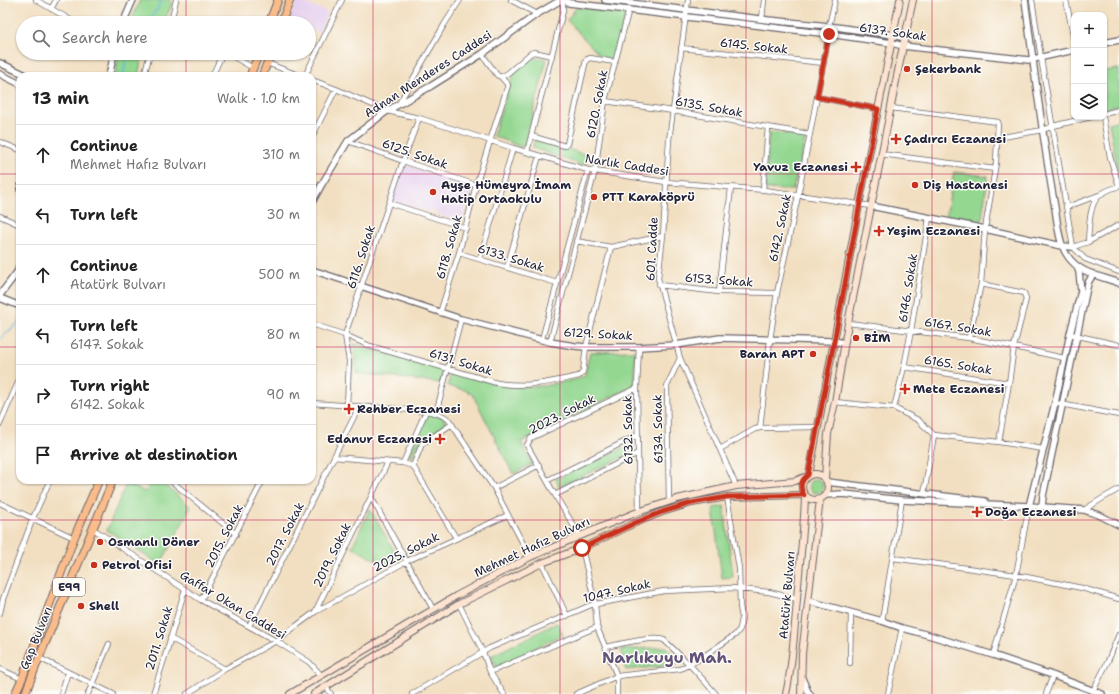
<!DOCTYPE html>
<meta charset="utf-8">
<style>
:root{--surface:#fff;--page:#f2f2f2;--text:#222;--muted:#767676;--line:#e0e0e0}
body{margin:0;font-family:"Shantell Sans",sans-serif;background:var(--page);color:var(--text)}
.controls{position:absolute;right:12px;top:12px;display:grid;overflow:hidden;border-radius:8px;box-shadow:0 1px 3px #0004}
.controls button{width:36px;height:36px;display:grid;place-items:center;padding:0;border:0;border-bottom:1px solid var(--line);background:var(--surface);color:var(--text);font:20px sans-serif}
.stop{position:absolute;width:12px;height:12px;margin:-9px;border:3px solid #c8321e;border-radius:50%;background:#fff}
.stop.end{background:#c8321e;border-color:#fff;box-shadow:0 1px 4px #0008}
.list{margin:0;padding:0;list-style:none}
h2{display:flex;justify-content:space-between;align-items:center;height:52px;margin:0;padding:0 16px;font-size:17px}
h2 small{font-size:13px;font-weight:400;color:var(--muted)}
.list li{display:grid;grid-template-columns:26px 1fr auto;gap:12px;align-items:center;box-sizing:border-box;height:60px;padding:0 16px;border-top:1px solid var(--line)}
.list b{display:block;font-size:15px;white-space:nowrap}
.list p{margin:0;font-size:13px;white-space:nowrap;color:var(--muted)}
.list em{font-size:13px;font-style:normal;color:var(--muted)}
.icon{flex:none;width:22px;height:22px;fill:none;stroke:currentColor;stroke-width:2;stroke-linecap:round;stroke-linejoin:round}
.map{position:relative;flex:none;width:1119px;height:694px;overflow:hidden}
.search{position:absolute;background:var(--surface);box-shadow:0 1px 3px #0004;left:16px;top:16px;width:300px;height:44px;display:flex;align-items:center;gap:10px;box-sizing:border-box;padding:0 14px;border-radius:22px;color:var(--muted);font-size:15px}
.panel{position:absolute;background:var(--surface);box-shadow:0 1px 3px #0004;left:16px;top:72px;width:300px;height:412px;border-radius:12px}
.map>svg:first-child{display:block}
</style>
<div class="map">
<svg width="1119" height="694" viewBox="0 0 1119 694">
<rect width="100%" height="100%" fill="#fdfcf7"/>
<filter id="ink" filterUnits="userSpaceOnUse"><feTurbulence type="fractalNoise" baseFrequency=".025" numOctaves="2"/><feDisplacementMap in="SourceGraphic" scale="8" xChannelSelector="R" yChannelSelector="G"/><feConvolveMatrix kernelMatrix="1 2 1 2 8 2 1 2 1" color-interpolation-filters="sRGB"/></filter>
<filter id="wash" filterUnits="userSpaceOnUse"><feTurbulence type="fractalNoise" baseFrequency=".012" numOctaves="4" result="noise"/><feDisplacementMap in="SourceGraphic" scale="16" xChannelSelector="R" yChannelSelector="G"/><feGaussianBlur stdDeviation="0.9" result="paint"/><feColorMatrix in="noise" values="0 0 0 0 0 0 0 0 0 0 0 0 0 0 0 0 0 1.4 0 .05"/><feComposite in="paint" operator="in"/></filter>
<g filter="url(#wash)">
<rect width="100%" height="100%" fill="#f2dfc1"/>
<!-- built -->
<path fill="#e6d2f0" d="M297 0 328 12 320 33 309 28V23H295L289 21Z
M404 165 473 187 462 221H458L437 214V211L433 210 430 212 393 201V198Z"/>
<!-- green -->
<path fill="#93d790" stroke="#5a7c66" d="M140 0H172L171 7 163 23H130Z
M577 7 626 14 613 60 601 57 567 20Z
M119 53H145L141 62 138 76H115Z
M533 57 547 59 524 148 493 136 514 72Z
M1119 69V105L1104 109V71Z
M1119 120V177L1109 123Z
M769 132 806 136 793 190 765 189Z
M536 140H541L586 155 588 158 585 164 582 165 533 148 534 142Z
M954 172 988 176 981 224 946 217Z
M354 344 444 370 441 383 356 373Z
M635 351V385L521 442 532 464 513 474 473 395 465 390 448 386 451 372 509 387 544 386 577 379 585 375 590 352Z
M428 414 442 417 446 422 444 425 420 442 412 456H410L409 455Z
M633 444 634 452 559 487 556 479Z
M809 486a7 7 0 1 1 14 0a7 7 0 1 1-14 0Z
M151 480C163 480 181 499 191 507L160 565 107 530 126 484 146 492Z
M724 506 733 577 722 578 713 508Z
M370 509 399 559 386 566 352 547Z
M557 623 563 634 497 667 491 656Z
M666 647 682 664 626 670 621 650Z"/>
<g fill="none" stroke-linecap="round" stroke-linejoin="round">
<!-- stream -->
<path stroke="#60b8dd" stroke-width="1.5" d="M146 23 157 10 161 0
M123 76 127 53
M0 339 20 321"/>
</g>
</g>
<g filter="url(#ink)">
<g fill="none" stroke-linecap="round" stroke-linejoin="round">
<defs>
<path id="minor" d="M36 0 76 23
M511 0 537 14
M688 0 669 140 663 236 658 278 680 358 736 486
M1032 0 1041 58 1073 247 1085 259 1119 272
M1066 0 1074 40
M51 9 56 0
M172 17 181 23
M762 19 764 0
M168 23 172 17 176 0
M829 26 835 0
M681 48 824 63
M227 53 253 68
M482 54 497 75 501 77 508 73 531 53 534 52 552 56
M267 63 301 76
M144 76 150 53
M212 76 223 53
M305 76 342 0
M312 80 336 89 387 111 419 118 513 148 588 170 666 182 765 190 871 206
M817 97 878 109
M605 101 673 111 809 134
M398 105 444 25 460 0
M891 108 998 122 996 163 985 229 981 284 969 338
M1104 114 1119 110
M1103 117 1110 157 1119 186
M531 136 565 146 567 144 586 60 590 58 615 62
M312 137 336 89
M997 138 1043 130 1053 126 1091 117
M348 141 403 161 476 185
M0 142 20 150
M527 152 563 11V0
M881 154 995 169
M763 190 768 127
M389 203 466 228
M1067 207 1099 195
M0 216 20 225
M576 241 611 247 663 236
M1088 242C1089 229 1089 204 1099 196 1104 191 1113 188 1119 186
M1073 247 1088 242 1119 225
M459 253 557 283
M480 259 513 148
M507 267 539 156
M981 284 1024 293 1026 299 1014 347 1009 383 999 442
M659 285 719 292 777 293
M719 292 731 188
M440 313 459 253 476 185 508 85 501 77
M848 323 969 338 1014 347 1064 358
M312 324 345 335 370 346 497 383C526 388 551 382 579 376L583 372 586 347 611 247
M1070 334 1119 345
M542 339 588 170
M550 342 595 171 605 101 629 9
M639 347 637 388 639 512
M904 367 1009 383
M835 402 894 408 918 420 934 435 924 493
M312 403 426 411C435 413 442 414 449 420L494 488 530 557
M1055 403 1119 415
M347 406 349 361 345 335 403 161 419 118
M894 408 904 367 911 331 929 218
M436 413 461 319
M0 424 20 378
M760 428 770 340 777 293 798 196 829 34
M934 435 999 442 1043 449
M720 449 755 429 760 428 817 427
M334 457 403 463 413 466 456 538
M403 463 426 411
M413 466 422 444 452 424
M170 480 236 534
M548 480 638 435
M494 488 539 465
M555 495 638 453
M371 497 433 609
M669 502 667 386 680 358
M0 503 74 538
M1084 510 1103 498 1119 489
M93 529 101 534 201 600 276 641 309 662 321 675
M580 536 555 495 527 445 531 438 637 388
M582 548 595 604 597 627 617 676V694
M893 558 974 569 1016 575 1082 588 1119 599
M542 563 567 616
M201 600 263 480
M459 604 483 652 490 672 597 627
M315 612 407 561 508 515
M0 613 3 599 33 518 50 480
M882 621 902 500
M249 626 359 407
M170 638 225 669
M605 647C617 645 654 635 664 640L689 664 716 694
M993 655 1016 575 1029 506
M39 658 113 694
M850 663 851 613
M0 669 22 679
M490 672 504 694
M326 687 331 694
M1093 691 1108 661 1119 634
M61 694 68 672
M88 694 109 644
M153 694 167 650 185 589
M187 694 225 669 276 641 315 612 388 462
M412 694 490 648 591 605 664 591 732 588 769 592 797 599
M576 694 617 676 680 669 698 660 735 635 740 629 742 618 740 606 739 568 727 497
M888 694 902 628
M1046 694 1053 675"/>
<path id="tertiary" d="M565 0 569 3 829 34 892 43 903 46 1029 60 1074 50
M605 0 768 20 829 26 893 35 905 38
M1025 0C1034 67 1042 135 1054 202 1057 217 1058 242 1067 255 1078 273 1100 276 1119 283
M123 23 133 0
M1104 43 1119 40
M0 63 28 76
M0 74 20 84
M109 76 114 53
M20 187V189
M312 202 322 184 348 141 387 111 431 86 482 54 537 14 561 0
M871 206 985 229 1062 246 1073 247
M312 270 461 319 550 342 575 346 586 347H639L676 345 720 338 834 341 844 343
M0 295 18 271 20 263
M0 298 20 306
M827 482 985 501
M825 495 843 494 902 500 1029 506 1084 510 1099 515 1119 525
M1029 506 1055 403 1070 334 1081 291 1079 272 1077 267
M1042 507 1043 496 1088 283 1093 274
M809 601 882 621 902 628 932 636 993 655 1049 674 1102 694
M802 678 808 692 810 694"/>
<path id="secondary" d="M802 487a13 13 0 1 1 26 0a13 13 0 1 1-26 0Z
M809 475 834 341 859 205 900 0
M825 478 828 434 835 402 848 323 903 46 913 0
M290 694 456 596 530 557 580 536 635 513 677 499 736 486 795 481 805 477
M314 694 459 604 542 563 582 548 635 523 662 512 692 503 727 497 804 495
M786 694C793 663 794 632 797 600 799 566 804 532 805 497
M801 694 802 654 820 499"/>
<path id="trunk" d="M269 23 278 0
M281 23 290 0
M250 76 259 53
M262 76 271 53
M15 694 22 679 74 538 99 480
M25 694 39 658 113 480"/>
</defs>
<!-- minor casing -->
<use href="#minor" stroke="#6b646a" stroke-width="6"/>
<!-- tertiary casing -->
<use href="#tertiary" stroke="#6b646a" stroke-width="8"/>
<!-- secondary casing -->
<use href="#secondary" stroke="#6b646a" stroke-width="8"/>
<!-- trunk casing -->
<use href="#trunk" stroke="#6b646a" stroke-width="9"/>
<!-- minor -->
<use href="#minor" stroke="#fff" stroke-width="4.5"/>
<!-- tertiary -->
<use href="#tertiary" stroke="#fff" stroke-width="5.5"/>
<!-- secondary -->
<use href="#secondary" stroke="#fde4d1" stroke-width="6"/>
<!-- trunk -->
<use href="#trunk" stroke="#fabc8b" stroke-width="7"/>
</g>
</g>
<g fill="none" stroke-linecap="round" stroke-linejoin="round" filter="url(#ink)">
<!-- route -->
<path stroke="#c8321e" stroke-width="5" d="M582 548 635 523 662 512 692 503 727 497 804 495C799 487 801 480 808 475 833 353 854 231 878 109L817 97 829 34"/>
</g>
<!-- grid -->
<path fill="none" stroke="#c2185b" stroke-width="1" stroke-opacity="0.55" d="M186 0V23M373 0V694M560 0V694M746 0V694M932 0V694M186 53V76M0 174H20M312 174H1119M0 347H20M312 347H1119M186 480V694M0 520H1119"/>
<!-- markers -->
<g fill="#c8321e" stroke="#fdfcf7" stroke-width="1.5">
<circle cx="907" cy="69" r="4"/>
<path d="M894 133h4v4h4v4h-4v4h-4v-4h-4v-4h4z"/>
<path d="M854 161h4v4h4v4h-4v4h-4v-4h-4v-4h4z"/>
<circle cx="915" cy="185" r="4"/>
<circle cx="433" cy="192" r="4"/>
<circle cx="594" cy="197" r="4"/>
<path d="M877 225h4v4h4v4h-4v4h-4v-4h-4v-4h4z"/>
<circle cx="856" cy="338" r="4"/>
<circle cx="813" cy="354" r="4"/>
<path d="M903 383h4v4h4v4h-4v4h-4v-4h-4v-4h4z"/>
<path d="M347 403h4v4h4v4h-4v4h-4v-4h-4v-4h4z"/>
<path d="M438 433h4v4h4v4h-4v4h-4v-4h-4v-4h4z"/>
<path d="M975 506h4v4h4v4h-4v4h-4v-4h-4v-4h4z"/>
<circle cx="100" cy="542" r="4"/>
<circle cx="94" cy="565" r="4"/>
<circle cx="81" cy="606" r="4"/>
</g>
<g text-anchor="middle" stroke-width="3" stroke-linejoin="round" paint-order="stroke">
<!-- shield labels -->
<rect fill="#fdfcf7" stroke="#646373" stroke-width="1" x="53" y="578" width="32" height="18" rx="3"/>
<g font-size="11" font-weight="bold" fill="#22223b">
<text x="69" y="591">E99</text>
</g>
<!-- street labels -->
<g font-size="12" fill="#22223b" stroke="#fdfcf7">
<text transform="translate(893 32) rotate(8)" y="4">6137. Sokak</text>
<text transform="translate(754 46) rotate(6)" y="4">6145. Sokak</text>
<text transform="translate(428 74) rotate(-33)" y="4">Adnan Menderes Caddesi</text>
<text transform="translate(597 104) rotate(-79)" y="4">6120. Sokak</text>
<text transform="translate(709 107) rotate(10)" y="4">6135. Sokak</text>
<text transform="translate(415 154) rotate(19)" y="4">6125. Sokak</text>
<text transform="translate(627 165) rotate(9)" y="4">Narlık Caddesi</text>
<text transform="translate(780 228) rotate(-78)" y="4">6142. Sokak</text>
<text transform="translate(449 247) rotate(-74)" y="4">6118. Sokak</text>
<text transform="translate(652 249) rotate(-87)" y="4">601. Cadde</text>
<text transform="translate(361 257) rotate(-72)" y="4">6116. Sokak</text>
<text transform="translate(511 258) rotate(17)" y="4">6133. Sokak</text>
<text transform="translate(719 280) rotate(4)" y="4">6153. Sokak</text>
<text transform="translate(908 288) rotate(-81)" y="4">6146. Sokak</text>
<text transform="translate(958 327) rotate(9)" y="4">6167. Sokak</text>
<text transform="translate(598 334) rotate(3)" y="4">6129. Sokak</text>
<text transform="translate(461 362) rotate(17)" y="4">6131. Sokak</text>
<text transform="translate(958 365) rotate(9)" y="4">6165. Sokak</text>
<text transform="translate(562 414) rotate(-27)" y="4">2023. Sokak</text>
<text transform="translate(658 429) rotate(-91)" y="4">6134. Sokak</text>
<text transform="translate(628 430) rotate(-91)" y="4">6132. Sokak</text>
<text transform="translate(285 534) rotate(-63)" y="4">2017. Sokak</text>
<text transform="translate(224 536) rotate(-63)" y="4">2015. Sokak</text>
<text transform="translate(532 547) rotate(-25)" y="4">Mehmet Hafız Bulvarı</text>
<text transform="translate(406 552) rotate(-27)" y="4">2025. Sokak</text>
<text transform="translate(332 555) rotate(-64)" y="4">2019. Sokak</text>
<text transform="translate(617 591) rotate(-13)" y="4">1047. Sokak</text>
<text transform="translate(787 595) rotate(-85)" y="4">Atatürk Bulvarı</text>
<text transform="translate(233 605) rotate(31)" y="4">Gaffar Okan Caddesi</text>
<text transform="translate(36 638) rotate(-68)" y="4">Gap Bulvarı</text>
<text transform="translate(159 638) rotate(-73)" y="4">2011. Sokak</text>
</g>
<!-- poi labels -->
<g font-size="12" font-weight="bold" fill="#22223b" stroke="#fdfcf7" text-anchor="start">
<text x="915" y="73">Şekerbank</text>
<text x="904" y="143">Çadırcı Eczanesi</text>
<text x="848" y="171" text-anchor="end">Yavuz Eczanesi</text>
<text x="441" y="189">Ayşe Hümeyra İmam<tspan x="441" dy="14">Hatip Ortaokulu</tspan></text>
<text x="923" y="189">Diş Hastanesi</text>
<text x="602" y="201">PTT Karaköprü</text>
<text x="887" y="235">Yeşim Eczanesi</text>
<text x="864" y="342">BİM</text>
<text x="805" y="358" text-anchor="end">Baran APT</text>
<text x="913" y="393">Mete Eczanesi</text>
<text x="357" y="413">Rehber Eczanesi</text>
<text x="432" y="443" text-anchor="end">Edanur Eczanesi</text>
<text x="985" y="516">Doğa Eczanesi</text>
<text x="108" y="546">Osmanlı Döner</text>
<text x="102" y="569">Petrol Ofisi</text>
<text x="89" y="610">Shell</text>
</g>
<!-- district labels -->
<g font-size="16" font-weight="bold" fill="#62527a" stroke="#fdfcf7">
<text x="667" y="663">Narlıkuyu Mah.</text>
</g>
</g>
</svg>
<div class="controls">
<button>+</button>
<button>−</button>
<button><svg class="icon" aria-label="layers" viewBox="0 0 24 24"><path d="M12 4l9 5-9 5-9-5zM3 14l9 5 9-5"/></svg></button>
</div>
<div class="stop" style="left:582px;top:548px"></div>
<div class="stop end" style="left:829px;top:34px"></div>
<div class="search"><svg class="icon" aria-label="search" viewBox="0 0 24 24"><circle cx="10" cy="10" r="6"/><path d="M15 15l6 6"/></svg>Search here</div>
<section class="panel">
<h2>13 min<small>Walk · 1.0 km</small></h2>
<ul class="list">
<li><svg class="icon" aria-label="ahead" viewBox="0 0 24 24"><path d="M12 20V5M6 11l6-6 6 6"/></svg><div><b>Continue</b><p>Mehmet Hafız Bulvarı</p></div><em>310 m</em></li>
<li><svg class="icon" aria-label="left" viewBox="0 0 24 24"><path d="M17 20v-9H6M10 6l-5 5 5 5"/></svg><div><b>Turn left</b></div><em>30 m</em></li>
<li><svg class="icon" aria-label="ahead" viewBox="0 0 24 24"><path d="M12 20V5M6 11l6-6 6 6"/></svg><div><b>Continue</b><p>Atatürk Bulvarı</p></div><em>500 m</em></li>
<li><svg class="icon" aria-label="left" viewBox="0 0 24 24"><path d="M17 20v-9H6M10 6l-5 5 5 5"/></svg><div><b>Turn left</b><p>6147. Sokak</p></div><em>80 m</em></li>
<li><svg class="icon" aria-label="right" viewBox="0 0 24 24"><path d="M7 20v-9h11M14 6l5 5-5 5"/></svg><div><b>Turn right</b><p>6142. Sokak</p></div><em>90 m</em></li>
<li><svg class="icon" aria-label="arrive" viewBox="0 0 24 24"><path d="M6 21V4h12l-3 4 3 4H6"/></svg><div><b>Arrive at destination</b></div></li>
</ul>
</section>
</div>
